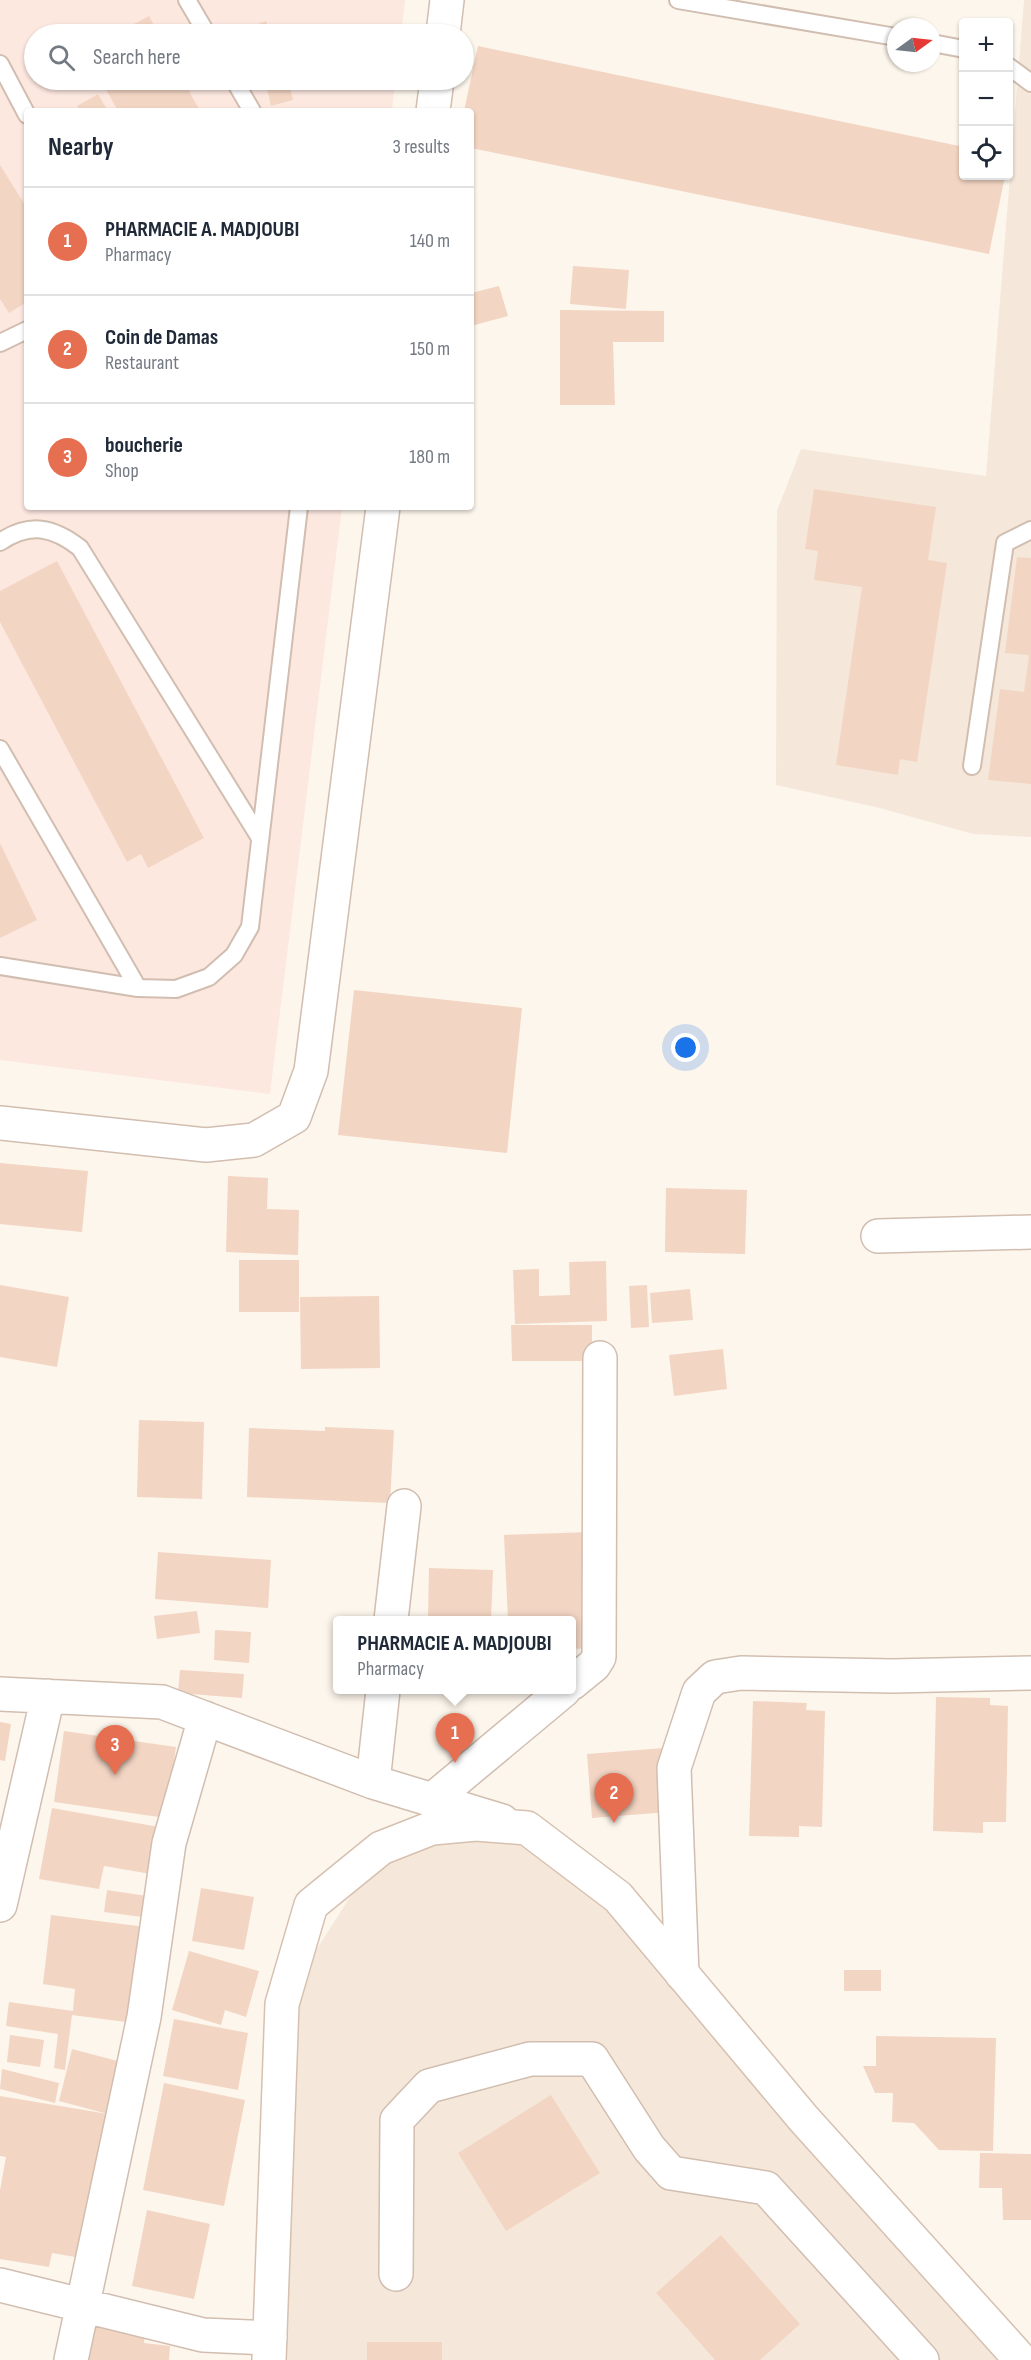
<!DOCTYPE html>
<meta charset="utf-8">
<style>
:root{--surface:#fff;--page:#f6f6f7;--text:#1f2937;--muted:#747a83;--line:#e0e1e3;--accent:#e76f51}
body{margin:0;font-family:"Sofia Sans Condensed",sans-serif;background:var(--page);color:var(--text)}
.controls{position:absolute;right:18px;top:18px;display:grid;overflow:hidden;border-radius:6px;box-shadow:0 2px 4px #0004}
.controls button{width:54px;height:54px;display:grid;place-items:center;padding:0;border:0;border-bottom:2px solid var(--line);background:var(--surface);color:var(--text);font:30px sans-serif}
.compass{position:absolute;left:887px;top:18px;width:54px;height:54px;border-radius:50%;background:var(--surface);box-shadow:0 2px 4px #0004;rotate:75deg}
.you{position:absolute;left:686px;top:1048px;width:21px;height:21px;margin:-15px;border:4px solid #fff;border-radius:50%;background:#1a73e8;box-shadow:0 0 0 9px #1a73e833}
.badge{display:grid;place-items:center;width:39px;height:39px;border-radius:50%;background:var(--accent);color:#fff;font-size:20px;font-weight:700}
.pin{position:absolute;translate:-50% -50px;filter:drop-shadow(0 2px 3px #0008)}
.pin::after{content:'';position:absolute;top:32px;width:21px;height:18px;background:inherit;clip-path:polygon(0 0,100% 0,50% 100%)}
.popup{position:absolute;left:333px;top:1616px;width:243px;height:78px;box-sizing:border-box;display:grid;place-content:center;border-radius:6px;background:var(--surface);filter:drop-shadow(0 2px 4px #0005);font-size:20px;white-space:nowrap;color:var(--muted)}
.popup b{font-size:22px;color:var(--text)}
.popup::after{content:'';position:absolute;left:50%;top:100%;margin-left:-12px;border:12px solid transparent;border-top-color:var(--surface)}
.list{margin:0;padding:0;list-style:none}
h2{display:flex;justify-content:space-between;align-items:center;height:78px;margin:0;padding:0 24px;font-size:26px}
h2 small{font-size:20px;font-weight:400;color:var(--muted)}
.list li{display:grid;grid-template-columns:39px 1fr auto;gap:18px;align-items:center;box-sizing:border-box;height:108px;padding:0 24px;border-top:2px solid var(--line)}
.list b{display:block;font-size:22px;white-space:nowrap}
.list p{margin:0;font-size:20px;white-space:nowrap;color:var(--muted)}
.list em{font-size:20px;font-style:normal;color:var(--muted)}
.icon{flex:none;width:33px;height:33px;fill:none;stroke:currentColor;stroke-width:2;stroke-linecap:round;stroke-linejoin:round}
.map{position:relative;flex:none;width:1031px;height:2360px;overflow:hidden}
.search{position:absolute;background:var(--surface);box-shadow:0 2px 4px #0004;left:24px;top:24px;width:450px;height:66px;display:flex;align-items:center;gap:15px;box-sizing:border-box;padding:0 21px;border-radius:33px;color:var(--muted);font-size:22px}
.panel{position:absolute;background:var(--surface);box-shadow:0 2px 4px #0004;left:24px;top:108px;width:450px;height:402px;border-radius:6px}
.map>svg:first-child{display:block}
</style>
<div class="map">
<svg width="1031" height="2360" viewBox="0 0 1031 2360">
<rect width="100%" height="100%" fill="#fdf6ec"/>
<!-- residential -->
<path fill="#f5e8da" d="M1024 0H1031V837L973 834 880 808 776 785 777 511 801 449 986 476Z
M527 1828 654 1940 1024 2360H260L282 2004 381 1848Z"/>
<!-- commercial -->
<path fill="#fde8e0" d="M0 0H405L401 34H34V80H395L392 111H27V507H342L270 1094 0 1060Z"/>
<!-- building -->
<path fill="#f3d5c3" d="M149 16 159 34H115Z
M266 21 271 34H247L245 29Z
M478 46 964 147V176H1005L989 254 471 148V111H464Z
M111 80H183L200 111H118L103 84Z
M265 80H288L293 100 271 106Z
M98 94 108 111H80L77 106Z
M0 165 27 208V302L9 313 0 299Z
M573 266 629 270 626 309 570 304Z
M499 286 508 316 471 326V293Z
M560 310 664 311V342H613L615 405H560Z
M814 489 936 507 928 560 947 563 917 762 900 759 898 775 836 765 862 587 814 580 818 551 805 549Z
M1017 557 1031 558V784L988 780 1000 689 1024 692 1029 655 1005 653Z
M57 561 204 838 148 868 141 854 127 862 0 622V591Z
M0 843 37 920 0 938Z
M354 990 522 1008 507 1153 338 1135Z
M0 1163 88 1171 82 1232 0 1224Z
M228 1176 268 1178 267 1209 299 1210 298 1255 226 1252Z
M666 1188 747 1190 745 1254 665 1252Z
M239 1260H299V1312H239Z
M606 1261 607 1321 515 1324 513 1270 539 1269V1296L570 1295 569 1262Z
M0 1285 69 1297 57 1367 0 1357Z
M647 1285 649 1327 631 1328 629 1286Z
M690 1289 693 1320 652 1323 650 1293Z
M379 1296 380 1368 301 1369 300 1297Z
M511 1325H592V1361H512Z
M723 1349 727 1389 674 1396 669 1355Z
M139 1420 204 1422 202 1499 137 1497Z
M325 1427 394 1430 390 1503 247 1497 249 1428 325 1431Z
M591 1532 595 1648 572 1649V1620H508L504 1535Z
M158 1552 271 1560 268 1608 155 1599Z
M429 1568 493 1570 491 1620H428Z
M197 1611 200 1633 157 1639 154 1616Z
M215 1630 251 1632 249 1663 214 1660Z
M180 1670 244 1674 242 1698 178 1693Z
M936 1697 990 1698V1705L1008 1706 1006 1822H983V1833L933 1831Z
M753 1701 807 1703 806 1710 825 1711 822 1827 799 1826V1837L749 1836Z
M0 1722 11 1724 5 1761 0 1760Z
M64 1731 176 1747 166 1818 54 1802Z
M664 1748 669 1812 592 1818 587 1754Z
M52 1808 159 1827 151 1874 104 1866 99 1889 39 1879Z
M201 1888 254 1897 244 1950 192 1941Z
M107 1890 153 1897 150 1918 104 1912Z
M51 1915 146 1927 134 2023 72 2015 65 2070 54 2068 58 2034 6 2026 9 2002 73 2011 75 1989 43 1984Z
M189 1951 259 1971 246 2017 225 2010 221 2025 172 2010Z
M844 1970H881V1991H844Z
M174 2019 248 2033 238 2090 163 2076Z
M10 2035 44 2040 40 2067 7 2062Z
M876 2036 996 2038 993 2151 939 2150 914 2123 892 2122 893 2093H875L863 2066H876Z
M72 2049 129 2064 87 2259 52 2253 49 2267 0 2259V2190L6 2157 0 2156V2096L108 2114 59 2101Z
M2 2069 59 2083 55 2103 0 2089Z
M164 2083 245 2100 224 2206 143 2190Z
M551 2095 600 2173 506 2231 458 2153Z
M980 2153 1031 2154V2220H1003L1002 2188H979Z
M147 2210 210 2224 194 2299 132 2286Z
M721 2235 800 2324 760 2360H715L656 2293Z
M92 2327 145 2332 144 2343 170 2346 169 2360H88Z
M367 2342H442V2360H367Z"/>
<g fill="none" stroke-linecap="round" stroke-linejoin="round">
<defs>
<path id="lane" d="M187 0 207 34
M678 0 896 37
M932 43 964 49
M0 64 27 115
M1008 66 1031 83
M234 80 252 111
M0 343 27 330
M0 542C30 522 53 527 80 548L260 838
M0 749 138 988
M972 766 1005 543 1031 530
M0 966 138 988 176 989 209 977 234 955 250 927 299 507"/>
<path id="street" d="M443 34 447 0
M433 111 437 80
M0 1123 206 1145 254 1140 294 1117 311 1071 383 507
M878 1236 1031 1232
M391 1620 404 1506
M572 1683 594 1665 599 1657 600 1358
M0 1694 162 1702 373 1782 502 1821
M373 1782 383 1690
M432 1800 564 1690
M0 1905 48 1696
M682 1974 674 1768 699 1692 715 1677 741 1673 892 1676 1031 1673
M396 2274 397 2120 429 2086 530 2059H592L649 2148 671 2173 766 2188 922 2360
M0 2285 203 2335 270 2338
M71 2360 144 2017 169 1843 205 1718"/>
<path id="secondary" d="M269 2360 282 2004 311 1905 381 1848 432 1828 476 1824 527 1828 618 1897 803 2118 1021 2360"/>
</defs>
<!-- lane casing -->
<use href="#lane" stroke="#d1beb0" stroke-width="20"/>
<!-- street casing -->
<use href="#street" stroke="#d1beb0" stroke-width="36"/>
<!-- secondary casing -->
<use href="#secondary" stroke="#d6c0b0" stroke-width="36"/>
<!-- lane -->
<use href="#lane" stroke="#fff" stroke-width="16"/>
<!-- street -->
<use href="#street" stroke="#fff" stroke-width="33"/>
<!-- secondary -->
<use href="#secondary" stroke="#fff" stroke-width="33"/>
</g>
</svg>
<div class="controls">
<button>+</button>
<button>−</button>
<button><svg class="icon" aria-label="locate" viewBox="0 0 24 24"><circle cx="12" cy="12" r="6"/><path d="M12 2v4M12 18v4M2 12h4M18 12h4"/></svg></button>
</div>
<svg class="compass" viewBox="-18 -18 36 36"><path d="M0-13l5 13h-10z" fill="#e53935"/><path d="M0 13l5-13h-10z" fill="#747a83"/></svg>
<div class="you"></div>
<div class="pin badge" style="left:455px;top:1763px">1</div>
<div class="popup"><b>PHARMACIE A. MADJOUBI</b>Pharmacy</div>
<div class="pin badge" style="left:614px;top:1823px">2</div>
<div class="pin badge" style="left:115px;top:1775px">3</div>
<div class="search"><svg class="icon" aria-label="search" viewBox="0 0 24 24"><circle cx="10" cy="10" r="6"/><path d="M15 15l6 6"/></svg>Search here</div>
<section class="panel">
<h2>Nearby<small>3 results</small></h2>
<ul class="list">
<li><span class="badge">1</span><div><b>PHARMACIE A. MADJOUBI</b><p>Pharmacy</p></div><em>140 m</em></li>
<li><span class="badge">2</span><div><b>Coin de Damas</b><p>Restaurant</p></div><em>150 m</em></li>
<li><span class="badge">3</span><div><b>boucherie</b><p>Shop</p></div><em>180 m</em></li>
</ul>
</section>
</div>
